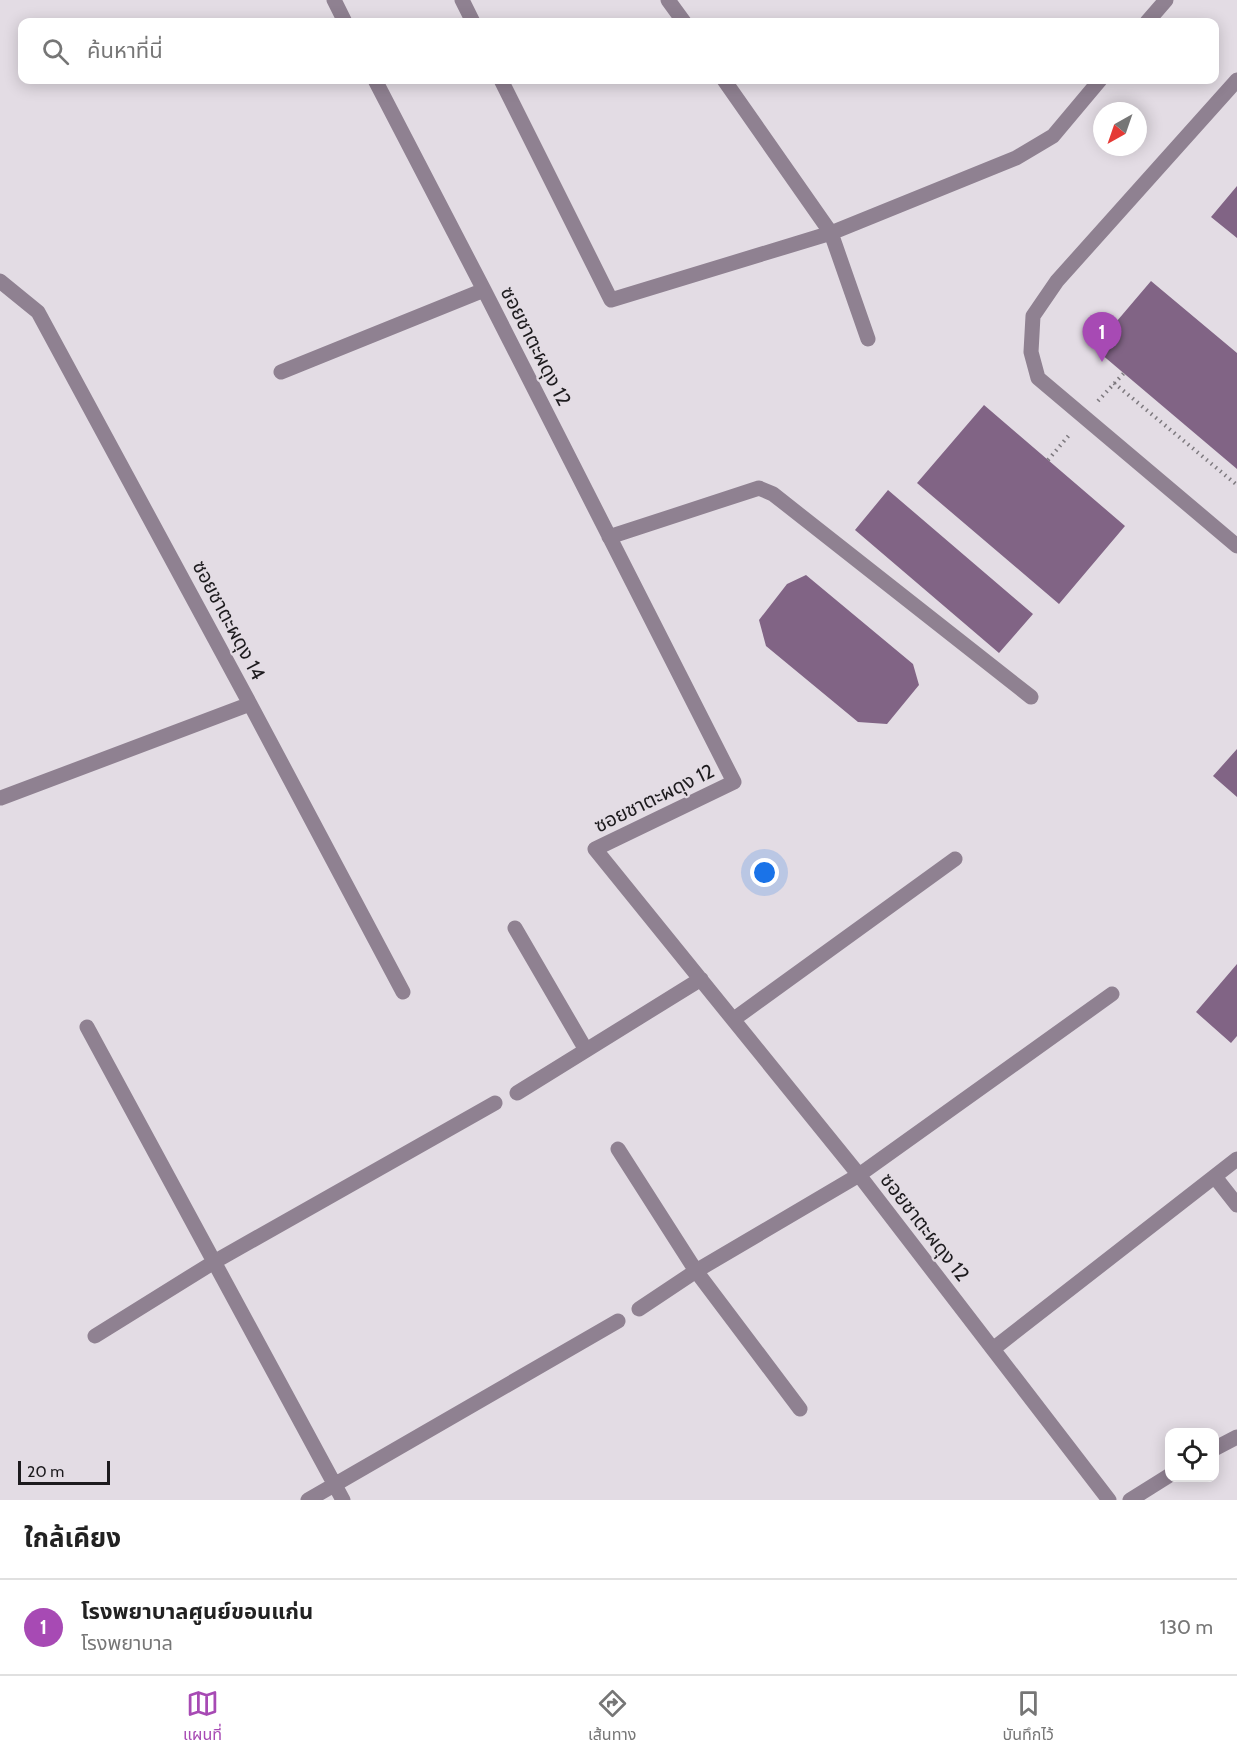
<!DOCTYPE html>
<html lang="th">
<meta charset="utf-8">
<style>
:root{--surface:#fff;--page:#f6f6f6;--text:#222;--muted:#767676;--line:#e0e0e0;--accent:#a74ab4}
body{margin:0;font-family:Cabin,"Noto Sans Thai",sans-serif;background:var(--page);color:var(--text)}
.controls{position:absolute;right:18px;bottom:18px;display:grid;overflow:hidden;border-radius:12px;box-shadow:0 3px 15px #0003}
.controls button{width:54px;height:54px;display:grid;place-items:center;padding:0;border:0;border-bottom:2px solid var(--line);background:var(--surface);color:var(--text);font:30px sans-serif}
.compass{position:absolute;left:1093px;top:102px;width:54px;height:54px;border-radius:50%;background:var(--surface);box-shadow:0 3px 15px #0003;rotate:220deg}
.scale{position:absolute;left:18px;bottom:15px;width:92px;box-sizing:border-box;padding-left:6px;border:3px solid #1d1b1e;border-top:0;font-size:16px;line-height:21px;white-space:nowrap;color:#1d1b1e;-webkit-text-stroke:4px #e3dce4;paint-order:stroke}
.you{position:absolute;left:765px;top:873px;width:21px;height:21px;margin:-15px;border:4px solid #fff;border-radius:50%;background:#1a73e8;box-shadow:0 0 0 9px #1a73e833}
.badge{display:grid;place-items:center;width:39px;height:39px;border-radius:50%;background:var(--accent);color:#fff;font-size:20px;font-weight:700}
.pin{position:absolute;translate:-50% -50px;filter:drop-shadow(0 2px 3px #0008)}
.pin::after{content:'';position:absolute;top:32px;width:21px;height:18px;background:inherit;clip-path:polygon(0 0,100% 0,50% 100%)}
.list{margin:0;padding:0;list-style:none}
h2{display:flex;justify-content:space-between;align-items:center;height:78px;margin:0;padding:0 24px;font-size:26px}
h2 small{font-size:20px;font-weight:400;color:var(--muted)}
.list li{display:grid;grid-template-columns:39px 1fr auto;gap:18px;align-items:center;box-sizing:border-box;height:96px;padding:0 24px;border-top:2px solid var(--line)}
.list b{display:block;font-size:22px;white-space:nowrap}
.list p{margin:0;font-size:20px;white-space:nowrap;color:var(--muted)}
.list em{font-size:20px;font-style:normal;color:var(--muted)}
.icon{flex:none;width:33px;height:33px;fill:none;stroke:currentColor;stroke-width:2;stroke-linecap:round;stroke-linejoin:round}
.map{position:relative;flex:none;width:1237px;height:1500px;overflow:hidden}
.search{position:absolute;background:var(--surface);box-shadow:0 3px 15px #0003;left:18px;right:18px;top:18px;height:66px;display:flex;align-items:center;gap:15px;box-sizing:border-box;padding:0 21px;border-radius:12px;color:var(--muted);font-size:22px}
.sheet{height:174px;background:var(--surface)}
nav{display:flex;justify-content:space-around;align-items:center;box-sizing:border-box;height:84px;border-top:2px solid var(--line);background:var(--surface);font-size:16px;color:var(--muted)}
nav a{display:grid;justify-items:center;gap:3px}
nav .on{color:var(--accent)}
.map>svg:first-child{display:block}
</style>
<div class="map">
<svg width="1237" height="1500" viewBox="0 0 1237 1500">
<rect width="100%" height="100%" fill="#e3dce4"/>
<!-- building -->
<path fill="#816485" d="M1237 186V238L1211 217Z
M1151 281 1237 353V469L1094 348Z
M984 405 1125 526 1059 604 917 483Z
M888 490 1033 614 999 653 855 530Z
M806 575 913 664 919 685 887 724 858 722 766 646 759 620 787 584Z
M1237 749V797L1213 776Z
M1237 964V1036L1231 1043 1196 1012Z"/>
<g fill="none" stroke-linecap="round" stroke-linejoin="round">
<!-- path -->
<path stroke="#7e7a7f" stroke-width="4" stroke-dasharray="1.5 4.5" stroke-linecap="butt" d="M1114 383 1237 485
M1098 401 1124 373
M1048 460 1070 434"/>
<!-- lane -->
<path stroke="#8f8191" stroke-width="15" d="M462 0 473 22
M668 0 684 22
M1147 22 1166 0
M501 80 611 300 831 233 1016 158 1053 136 1100 80
M724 80 831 233 868 339
M1237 80 1057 281 1033 316 1031 352 1038 378 1237 546"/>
<!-- street -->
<path stroke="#8f8191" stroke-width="15" d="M334 0 345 22
M375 80 484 290 734 782 595 849 859 1175 1109 1500
M0 281 38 312 250 704 403 992
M281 372 484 290
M609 537 759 488 773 494 1031 697
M1 798 250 704
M515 928 586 1050
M734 1019 955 859
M87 1027 343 1500
M517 1093 701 979
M618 1149 696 1271 800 1409
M1215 1177 1237 1205
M639 1309 696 1271 859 1175 1112 994
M95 1336 214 1262 495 1103
M993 1349 1237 1159
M1214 1449 1237 1437
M308 1500 618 1321
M1130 1500 1170 1475"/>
</g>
<g text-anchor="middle" stroke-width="4.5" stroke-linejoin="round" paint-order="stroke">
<!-- street labels -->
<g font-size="20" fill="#1d1b1e" stroke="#e3dce4">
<text transform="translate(536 346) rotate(63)" y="7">ซอยชาตะผดุง 12</text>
<text transform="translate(229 620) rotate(62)" y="7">ซอยชาตะผดุง 14</text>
<text transform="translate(654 798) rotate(-26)" y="7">ซอยชาตะผดุง 12</text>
<text transform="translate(925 1227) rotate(52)" y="7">ซอยชาตะผดุง 12</text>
</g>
</g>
</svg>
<div class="controls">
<button><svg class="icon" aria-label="locate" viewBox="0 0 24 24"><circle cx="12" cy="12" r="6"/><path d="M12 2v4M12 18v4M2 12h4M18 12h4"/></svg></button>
</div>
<svg class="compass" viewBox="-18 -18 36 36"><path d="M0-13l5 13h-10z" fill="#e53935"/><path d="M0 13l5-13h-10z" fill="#767676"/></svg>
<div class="scale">20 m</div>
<div class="you"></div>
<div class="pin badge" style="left:1102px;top:362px">1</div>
<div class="search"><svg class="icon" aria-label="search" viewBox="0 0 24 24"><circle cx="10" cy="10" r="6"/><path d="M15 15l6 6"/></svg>ค้นหาที่นี่</div>
</div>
<section class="sheet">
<h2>ใกล้เคียง<small></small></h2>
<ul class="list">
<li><span class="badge">1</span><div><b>โรงพยาบาลศูนย์ขอนแก่น</b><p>โรงพยาบาล</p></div><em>130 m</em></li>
</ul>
</section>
<nav>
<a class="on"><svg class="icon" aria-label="map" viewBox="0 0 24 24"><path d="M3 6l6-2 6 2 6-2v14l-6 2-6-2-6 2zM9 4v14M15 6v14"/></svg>แผนที่</a>
<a><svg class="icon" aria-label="directions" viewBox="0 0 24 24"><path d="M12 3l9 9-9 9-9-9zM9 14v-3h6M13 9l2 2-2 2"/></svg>เส้นทาง</a>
<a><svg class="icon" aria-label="saved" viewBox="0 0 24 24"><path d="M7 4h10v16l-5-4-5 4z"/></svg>บันทึกไว้</a>
</nav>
